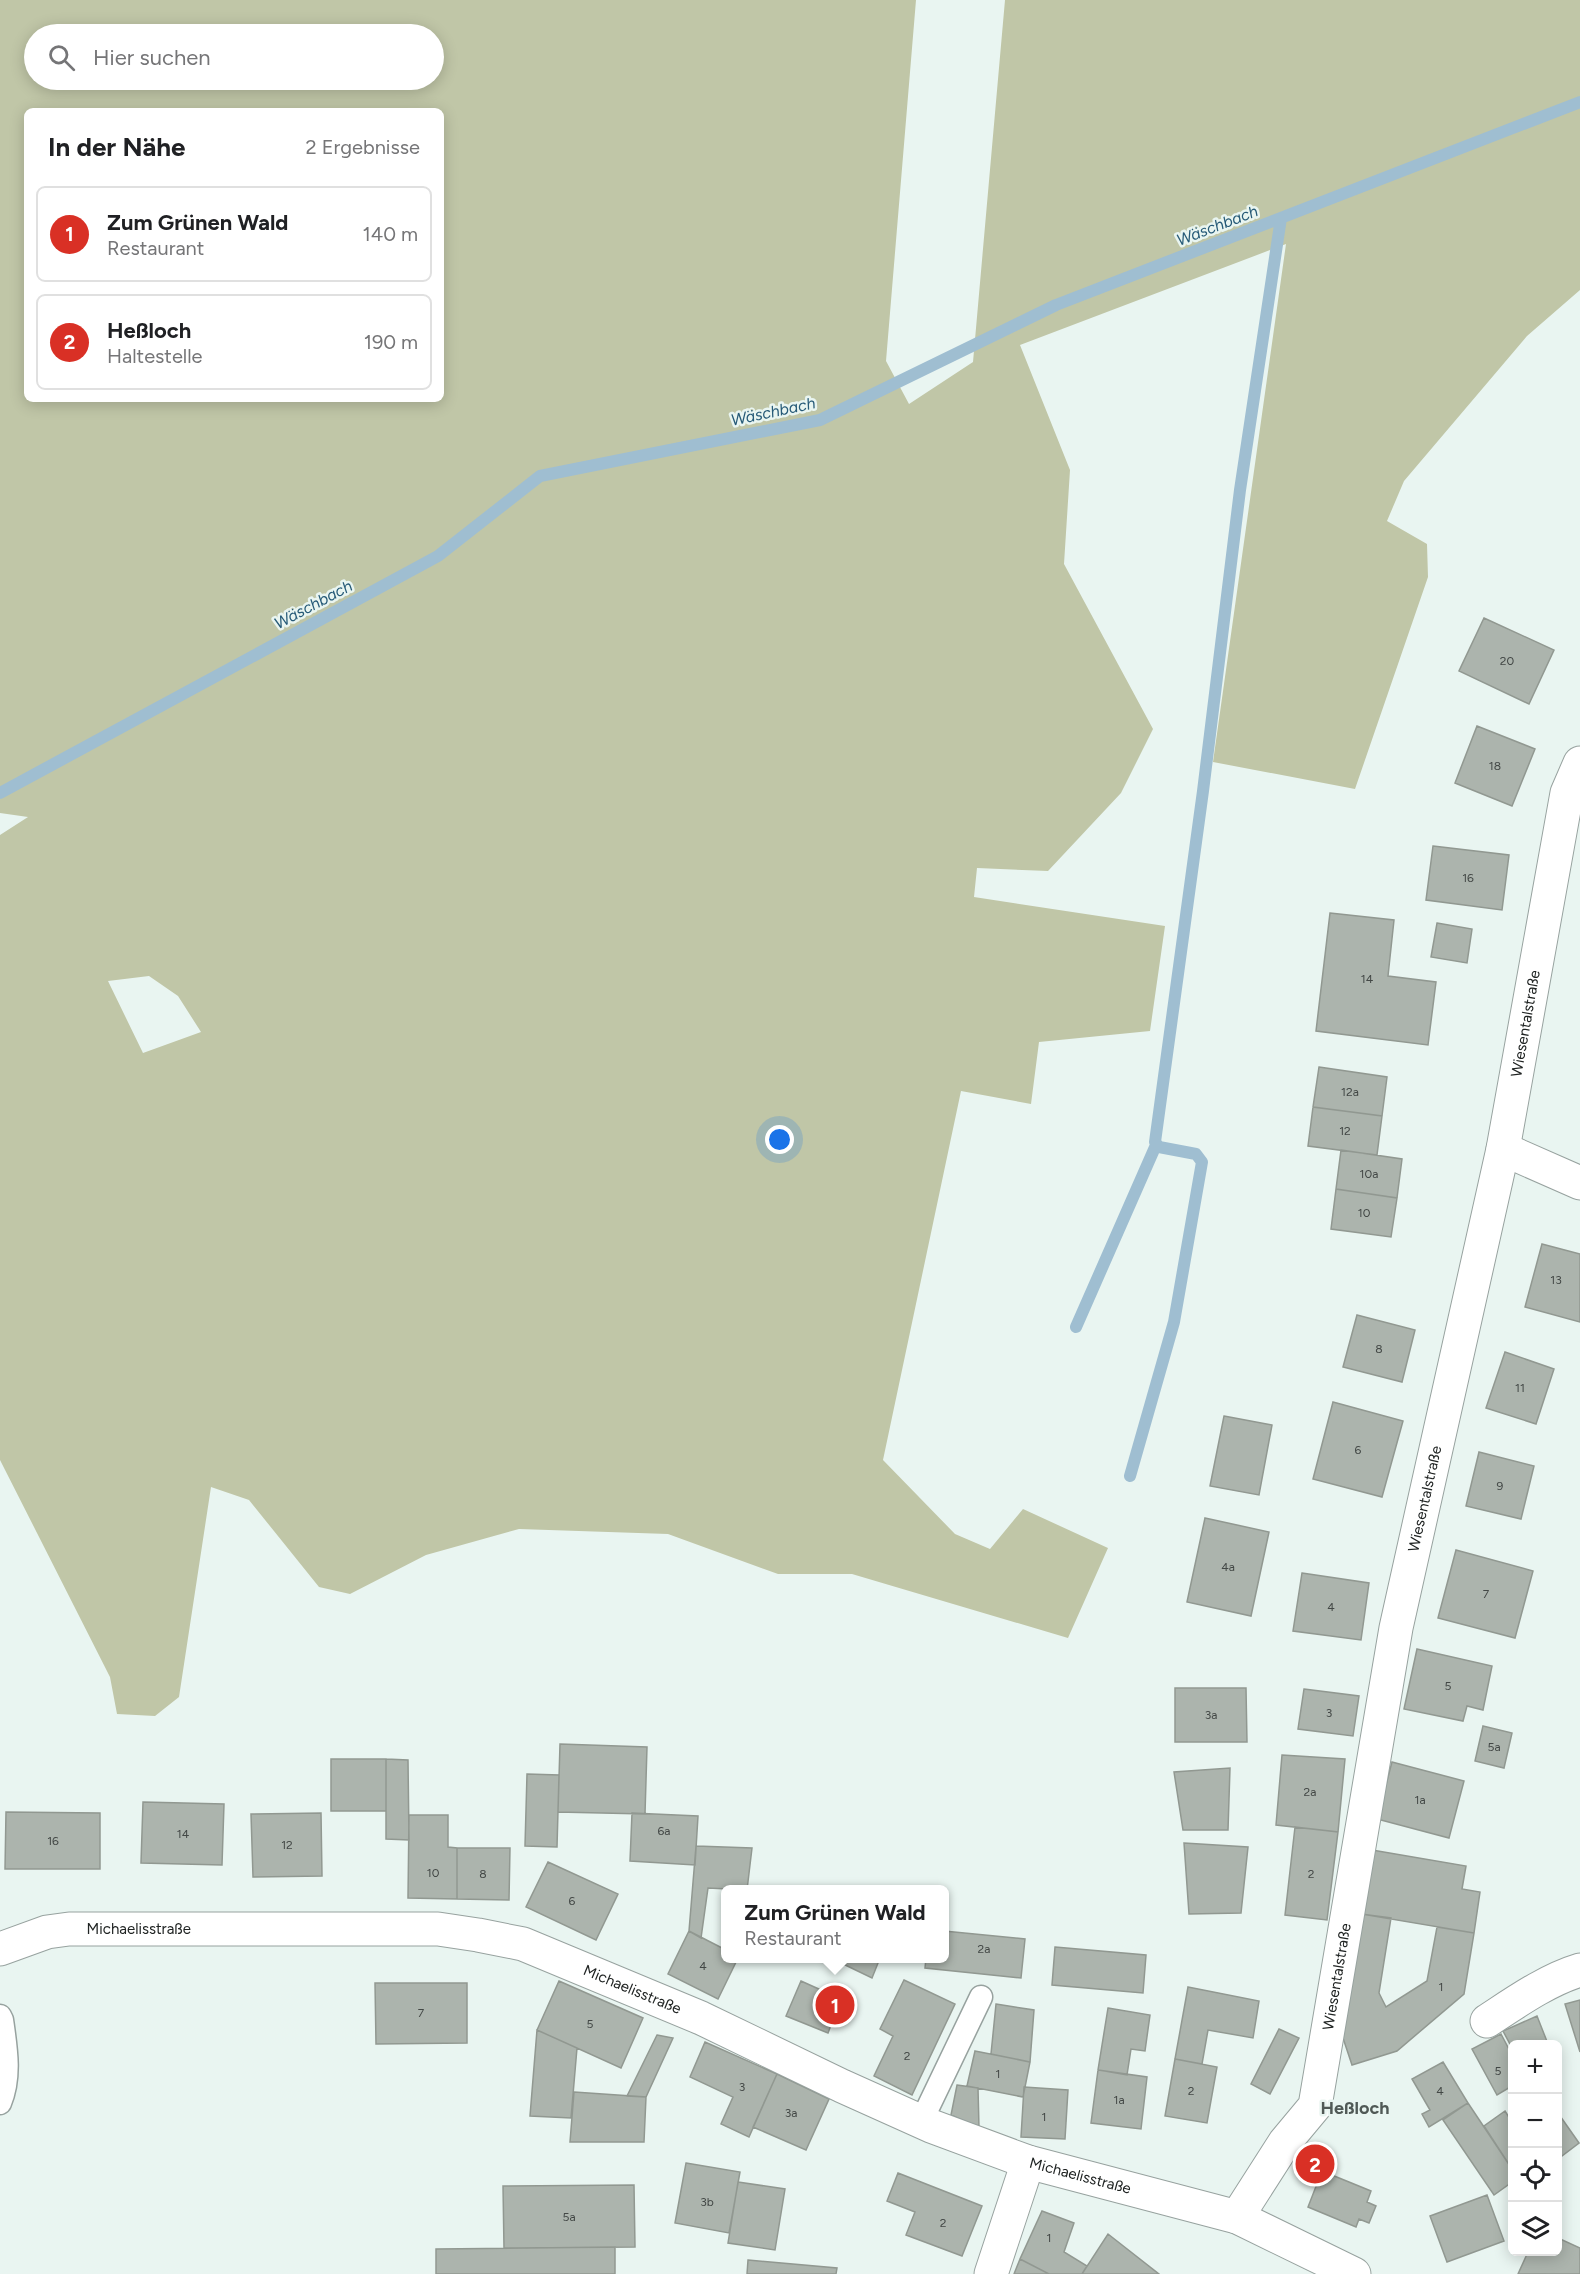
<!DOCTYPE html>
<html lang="de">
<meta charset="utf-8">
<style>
:root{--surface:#fff;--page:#f2f2f2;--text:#202124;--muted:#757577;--line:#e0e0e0;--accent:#d93025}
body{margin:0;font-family:Figtree,sans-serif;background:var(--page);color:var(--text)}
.controls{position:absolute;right:18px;bottom:18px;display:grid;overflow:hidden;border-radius:9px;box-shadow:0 3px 15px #0003}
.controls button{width:54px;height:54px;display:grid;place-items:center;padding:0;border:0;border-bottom:2px solid var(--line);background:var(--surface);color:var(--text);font:30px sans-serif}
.you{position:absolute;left:780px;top:1140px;width:21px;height:21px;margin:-15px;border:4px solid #fff;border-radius:50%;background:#1a73e8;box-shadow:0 0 0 9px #1a73e833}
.badge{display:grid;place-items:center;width:39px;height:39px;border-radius:50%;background:var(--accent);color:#fff;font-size:20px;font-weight:700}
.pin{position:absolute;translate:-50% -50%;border:3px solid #fff;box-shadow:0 2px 6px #0006}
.popup{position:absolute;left:721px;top:1885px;width:228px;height:78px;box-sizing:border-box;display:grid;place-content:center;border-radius:9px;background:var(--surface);filter:drop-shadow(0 2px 4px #0005);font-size:20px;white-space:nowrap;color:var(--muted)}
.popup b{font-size:22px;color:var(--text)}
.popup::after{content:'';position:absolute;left:50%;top:100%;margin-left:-12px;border:12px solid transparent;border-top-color:var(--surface)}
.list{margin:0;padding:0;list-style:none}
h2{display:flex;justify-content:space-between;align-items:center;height:78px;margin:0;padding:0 24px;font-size:26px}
h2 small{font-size:20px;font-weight:400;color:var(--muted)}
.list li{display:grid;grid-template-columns:39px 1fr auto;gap:18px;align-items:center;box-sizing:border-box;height:96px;margin:0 12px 12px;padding:0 12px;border:2px solid var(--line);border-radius:9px}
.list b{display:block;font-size:22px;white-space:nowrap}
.list p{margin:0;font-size:20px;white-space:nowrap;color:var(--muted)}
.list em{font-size:20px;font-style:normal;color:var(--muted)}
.icon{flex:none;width:33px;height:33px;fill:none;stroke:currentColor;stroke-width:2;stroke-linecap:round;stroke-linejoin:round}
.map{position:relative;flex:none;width:1580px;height:2274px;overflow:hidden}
.search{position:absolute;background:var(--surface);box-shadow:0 3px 15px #0003;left:24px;top:24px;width:420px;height:66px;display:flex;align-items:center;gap:15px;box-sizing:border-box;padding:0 21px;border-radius:33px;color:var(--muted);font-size:22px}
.panel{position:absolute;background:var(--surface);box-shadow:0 3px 15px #0003;left:24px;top:108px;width:420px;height:294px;border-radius:9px}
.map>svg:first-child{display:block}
</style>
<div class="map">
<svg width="1580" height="2274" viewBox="0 0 1580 2274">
<rect width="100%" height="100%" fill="#e9f5f1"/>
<!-- green -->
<path fill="#c0c6a7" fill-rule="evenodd" d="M0 0H916L886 361 909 404 973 362 1005 0H1580V290L1527 336 1404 481 1387 521 1427 544 1428 577 1355 789 1213 762 1286 244 1020 345 1070 470 1064 564 1153 729 1121 793 1048 871 977 868 974 897 1165 926 1150 1031 1039 1042 1031 1104 961 1091 883 1460 955 1534 990 1549 1023 1509 1108 1548 1068 1638 852 1574H778L668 1534 519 1529 426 1555 350 1594 319 1587 249 1500 211 1487 179 1697 155 1716 117 1714 110 1677 0 1460V835L28 817 0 813ZM34 34H434V80H34ZM27 111H441V399H27ZM149 976 178 996 201 1032 143 1053 108 981Z"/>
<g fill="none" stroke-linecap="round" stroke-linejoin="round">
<!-- stream -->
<path stroke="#9fbed1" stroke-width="12" d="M0 793 438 556 540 476 820 420 1056 305 1580 102
M1076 1327 1156 1145
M1130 1476 1174 1322 1202 1162 1196 1154 1159 1147 1155 1142 1203 791 1240 490 1281 218"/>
</g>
<!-- building -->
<path fill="#acb4ad" stroke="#919891" stroke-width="1.5" d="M1484 618 1554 650 1529 704 1459 671Z
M1477 726 1535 749 1512 806 1455 783Z
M1433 846 1509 855 1502 910 1426 900Z
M1330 913 1394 920 1388 976 1436 982 1428 1045 1316 1031Z
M1437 923 1472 929 1467 963 1431 957Z
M1319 1067 1387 1077 1382 1116 1313 1107Z
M1313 1107 1382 1116 1377 1155 1308 1146Z
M1341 1150 1402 1159 1397 1198 1336 1189Z
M1336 1189 1397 1198 1391 1237 1331 1229Z
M1542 1244 1580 1254V1322L1525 1307Z
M1357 1315 1415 1330 1402 1382 1343 1367Z
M1505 1352 1554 1369 1536 1424 1486 1408Z
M1333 1402 1403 1421 1382 1497 1313 1479Z
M1224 1416 1272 1425 1259 1495 1210 1486Z
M1479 1452 1534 1466 1521 1519 1466 1506Z
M1205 1518 1269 1532 1251 1616 1187 1602Z
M1456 1550 1533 1571 1515 1638 1438 1618Z
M1302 1573 1369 1583 1361 1640 1293 1631Z
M1417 1649 1492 1666 1483 1710 1467 1706 1463 1721 1404 1709Z
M1175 1688H1246L1247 1742H1175Z
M1304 1689 1359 1696 1353 1736 1298 1729Z
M1483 1726 1512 1733 1504 1768 1475 1761Z
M560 1744 647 1747 645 1814 558 1812Z
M1282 1755 1345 1759 1338 1832 1276 1825Z
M331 1759H386V1811H331Z
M386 1759 408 1760 409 1840 386 1839Z
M1392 1762 1464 1781 1449 1838 1377 1819Z
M1230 1768 1228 1830H1183L1174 1772Z
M527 1774 559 1775 557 1847 525 1846Z
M143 1802 224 1804 222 1865 141 1863Z
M6 1812 100 1813V1869H5Z
M321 1813 322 1876 253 1877 251 1814Z
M632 1813 698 1816 695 1865 630 1861Z
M409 1815H448V1847L457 1848V1899L408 1898Z
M1295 1827 1338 1832 1327 1920 1285 1915Z
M1184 1843 1248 1847 1241 1913 1189 1914Z
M696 1846 752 1848 747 1890 708 1888 701 1938 689 1931Z
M457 1848H510L509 1900 457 1899Z
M1372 1850 1466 1866 1462 1889 1480 1892 1474 1933 1361 1914Z
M548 1862 618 1894 596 1940 526 1907Z
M1361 1914 1391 1918 1379 1993 1386 2007 1427 1981 1437 1927 1474 1933 1464 1994 1397 2051 1352 2065 1340 2029Z
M689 1931 726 1950V1958H738L718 1999 668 1974Z
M944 1931 1025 1939 1021 1978 925 1968 926 1958H944Z
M1055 1947 1146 1955 1143 1993 1052 1985Z
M840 1958H880L872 1978 839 1962Z
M904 1980 955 2004 912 2095 874 2076 893 2036 880 2029Z
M559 1981 643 2018 621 2068 537 2030Z
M801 1981 841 1999 828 2033 786 2016Z
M375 1983H467V2043L376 2044Z
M1188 1987 1259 2001 1253 2038 1208 2030 1202 2064 1175 2059Z
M1580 2000V2052L1565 2004Z
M996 2004 1034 2010 1030 2062 991 2054Z
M1108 2008 1150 2015 1145 2051 1131 2049 1127 2075 1098 2070Z
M1537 2016 1548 2044H1512V2048L1503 2031Z
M1279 2029 1299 2038 1270 2094 1251 2084Z
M537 2030 577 2048 571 2118 530 2116Z
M1501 2034 1512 2055V2086L1497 2095 1472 2049Z
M657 2035 673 2038 646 2097 627 2096Z
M705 2042 777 2074 749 2137 721 2124 733 2097 690 2077Z
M975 2051 1030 2062 1023 2097 967 2086Z
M1175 2059 1217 2067 1207 2123 1165 2116Z
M1443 2062 1468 2103 1429 2127 1422 2114 1430 2110 1412 2079Z
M1098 2070 1147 2077 1141 2129 1091 2123Z
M777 2074 829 2099 806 2150 753 2127Z
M957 2085 978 2088 979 2128 951 2115Z
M1024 2087 1068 2090 1065 2139 1021 2137Z
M574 2092 646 2097 644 2142H570Z
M1468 2103 1512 2169V2182L1494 2195 1443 2120Z
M1505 2111 1510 2119 1512 2117V2169L1484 2126Z
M1558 2113 1579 2143 1558 2159Z
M686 2163 740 2172 729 2233 675 2223Z
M1322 2171 1371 2191 1367 2202 1376 2206 1369 2223 1359 2219 1356 2227 1308 2207Z
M898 2173 982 2206 962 2256 906 2235 915 2212 887 2201Z
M738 2182 785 2189 775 2250 728 2243Z
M634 2185 635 2247 504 2248 503 2186Z
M1487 2195 1504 2241 1447 2262 1430 2216Z
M1042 2211 1074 2223 1064 2252 1087 2266 1082 2274H1049L1020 2259Z
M1108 2234 1159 2274H1082Z
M1558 2238 1580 2248V2274H1518L1528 2252H1558Z
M615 2247V2274H436V2249Z
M1020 2259 1049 2274H1014Z
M748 2260 837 2268 836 2274H747Z"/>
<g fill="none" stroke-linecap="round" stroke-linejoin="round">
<defs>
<path id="lane" d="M0 2016 2 2020C6 2048 11 2077 0 2103
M921 2122 981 1997"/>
<path id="street" d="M1503 1149 1580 1183
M1487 2021C1516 2002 1547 1980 1580 1970
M991 2274 1028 2162"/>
<g id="secondary">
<path id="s1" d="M0 1949 47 1932 69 1929H438L478 1935 523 1944 701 2018 842 2086 931 2126 1028 2162 1237 2217 1354 2274"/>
<path id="s2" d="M1237 2217 1285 2142 1315 2106 1396 1628 1503 1149 1567 793 1580 763"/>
</g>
</defs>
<!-- lane casing -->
<use href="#lane" stroke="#97a29f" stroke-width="25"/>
<!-- street casing -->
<use href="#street" stroke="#97a29f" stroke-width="35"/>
<!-- secondary casing -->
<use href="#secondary" stroke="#97a29f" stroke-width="35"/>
<!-- lane -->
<use href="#lane" stroke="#fff" stroke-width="22"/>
<!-- street -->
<use href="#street" stroke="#fff" stroke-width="33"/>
<!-- secondary -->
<use href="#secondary" stroke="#fff" stroke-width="33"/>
</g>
<g text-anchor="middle" stroke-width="5" stroke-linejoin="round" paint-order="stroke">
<!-- number labels -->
<g font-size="12" fill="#434846">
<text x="1507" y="665">20</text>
<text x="1495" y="770">18</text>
<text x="1468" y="882">16</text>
<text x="1367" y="983">14</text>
<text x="1350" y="1096">12a</text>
<text x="1345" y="1135">12</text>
<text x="1369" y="1178">10a</text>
<text x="1364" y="1217">10</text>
<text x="1556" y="1284">13</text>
<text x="1379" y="1353">8</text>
<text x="1520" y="1392">11</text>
<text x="1358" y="1454">6</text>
<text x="1500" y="1490">9</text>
<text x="1228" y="1571">4a</text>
<text x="1486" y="1598">7</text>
<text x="1331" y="1611">4</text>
<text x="1448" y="1690">5</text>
<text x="1329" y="1717">3</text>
<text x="1211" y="1719">3a</text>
<text x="1494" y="1751">5a</text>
<text x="1310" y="1796">2a</text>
<text x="1420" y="1804">1a</text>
<text x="664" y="1835">6a</text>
<text x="183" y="1838">14</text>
<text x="53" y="1845">16</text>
<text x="287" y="1849">12</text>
<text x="433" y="1877">10</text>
<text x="483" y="1878">8</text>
<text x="1311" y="1878">2</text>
<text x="572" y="1905">6</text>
<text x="984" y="1953">2a</text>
<text x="703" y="1970">4</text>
<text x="1441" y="1991">1</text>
<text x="421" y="2017">7</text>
<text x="590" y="2028">5</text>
<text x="907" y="2060">2</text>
<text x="1498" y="2075">5</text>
<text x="998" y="2078">1</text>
<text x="742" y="2091">3</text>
<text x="1191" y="2095">2</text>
<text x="1440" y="2095">4</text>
<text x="1119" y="2104">1a</text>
<text x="791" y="2117">3a</text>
<text x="1044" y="2121">1</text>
<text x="707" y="2206">3b</text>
<text x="569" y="2221">5a</text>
<text x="943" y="2227">2</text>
<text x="1049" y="2242">1</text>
</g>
<!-- street labels -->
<g font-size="15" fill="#202423" stroke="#e9f5f1">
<text dy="5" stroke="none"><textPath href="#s2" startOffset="1239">Wiesentalstraße</textPath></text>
<text dy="5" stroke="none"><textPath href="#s2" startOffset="753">Wiesentalstraße</textPath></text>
<text dy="5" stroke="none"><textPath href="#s1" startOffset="142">Michaelisstraße</textPath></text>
<text dy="5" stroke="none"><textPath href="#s2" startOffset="267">Wiesentalstraße</textPath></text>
<text dy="5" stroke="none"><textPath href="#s1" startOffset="646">Michaelisstraße</textPath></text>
<text dy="5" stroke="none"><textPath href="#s1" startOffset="1132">Michaelisstraße</textPath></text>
</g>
<!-- water labels -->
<g font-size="16" font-style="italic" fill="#265a77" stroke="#e9f5f1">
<text transform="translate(1217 225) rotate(-21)" y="6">Wäschbach</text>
<text transform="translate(773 411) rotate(-12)" y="6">Wäschbach</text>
<text transform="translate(313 604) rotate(-28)" y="6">Wäschbach</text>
</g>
<!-- quarter labels -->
<g font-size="18" font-weight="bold" fill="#505956" stroke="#e9f5f1">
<text x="1355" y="2114">Heßloch</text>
</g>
</g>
</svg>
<div class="controls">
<button>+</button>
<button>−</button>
<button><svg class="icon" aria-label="locate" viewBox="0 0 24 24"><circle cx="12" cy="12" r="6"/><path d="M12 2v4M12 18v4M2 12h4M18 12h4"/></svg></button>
<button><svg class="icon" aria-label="layers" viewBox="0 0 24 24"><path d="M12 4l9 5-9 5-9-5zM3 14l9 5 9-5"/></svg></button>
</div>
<div class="you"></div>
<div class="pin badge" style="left:835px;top:2005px">1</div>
<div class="popup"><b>Zum Grünen Wald</b>Restaurant</div>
<div class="pin badge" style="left:1315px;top:2164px">2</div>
<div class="search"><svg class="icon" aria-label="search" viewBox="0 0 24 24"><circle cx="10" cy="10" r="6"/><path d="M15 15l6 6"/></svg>Hier suchen</div>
<section class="panel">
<h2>In der Nähe<small>2 Ergebnisse</small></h2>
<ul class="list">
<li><span class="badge">1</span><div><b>Zum Grünen Wald</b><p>Restaurant</p></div><em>140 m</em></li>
<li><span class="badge">2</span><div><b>Heßloch</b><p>Haltestelle</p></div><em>190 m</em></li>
</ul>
</section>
</div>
